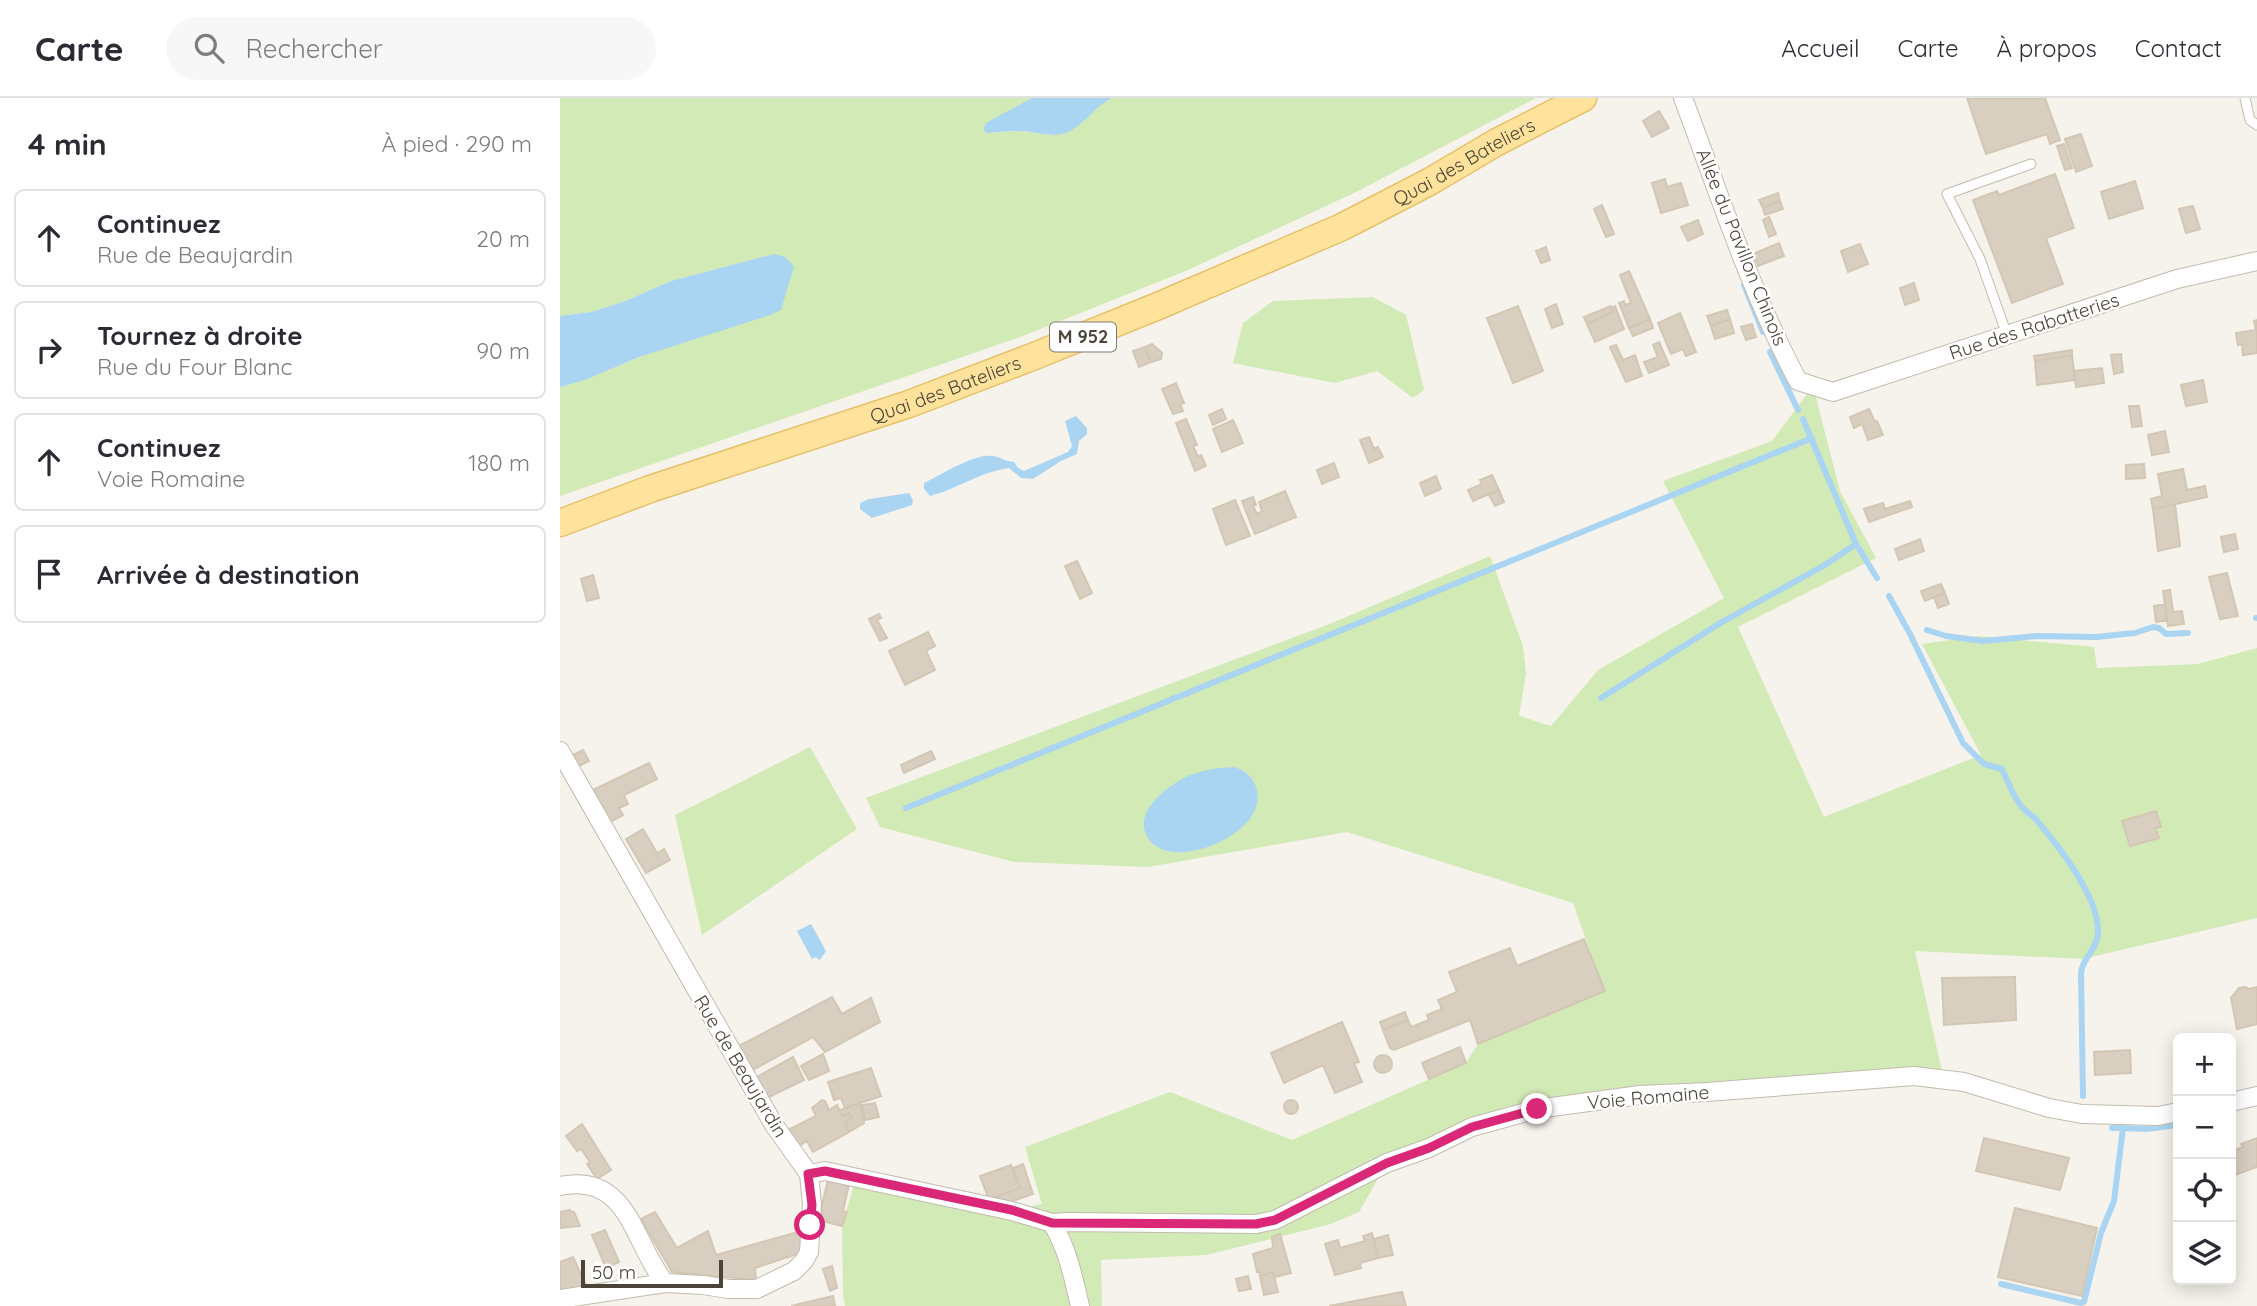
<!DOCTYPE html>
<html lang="fr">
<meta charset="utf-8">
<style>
:root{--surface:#fff;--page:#f7f7f7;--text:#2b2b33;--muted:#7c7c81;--line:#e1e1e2}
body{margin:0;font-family:Quicksand,sans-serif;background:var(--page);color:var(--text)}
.controls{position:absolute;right:21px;bottom:21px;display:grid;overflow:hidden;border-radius:10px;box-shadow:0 4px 18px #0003}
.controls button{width:63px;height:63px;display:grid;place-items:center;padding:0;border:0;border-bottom:2px solid var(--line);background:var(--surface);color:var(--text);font:35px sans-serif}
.scale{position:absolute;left:21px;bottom:18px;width:142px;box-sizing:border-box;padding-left:7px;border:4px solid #4b4439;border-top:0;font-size:19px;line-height:24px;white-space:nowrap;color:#4b4439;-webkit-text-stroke:5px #fff;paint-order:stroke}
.stop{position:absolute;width:21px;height:21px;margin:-16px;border:5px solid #db2777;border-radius:50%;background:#fff}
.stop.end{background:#db2777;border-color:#fff;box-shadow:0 2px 7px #0008}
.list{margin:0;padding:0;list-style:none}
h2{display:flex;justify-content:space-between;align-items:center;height:91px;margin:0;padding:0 28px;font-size:30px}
h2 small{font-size:23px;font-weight:400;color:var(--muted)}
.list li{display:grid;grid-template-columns:46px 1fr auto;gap:21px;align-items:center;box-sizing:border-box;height:98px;margin:0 14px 14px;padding:0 14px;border:2px solid var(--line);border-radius:10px}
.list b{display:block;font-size:26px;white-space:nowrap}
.list p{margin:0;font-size:23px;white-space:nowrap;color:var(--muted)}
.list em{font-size:23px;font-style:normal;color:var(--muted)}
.icon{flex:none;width:38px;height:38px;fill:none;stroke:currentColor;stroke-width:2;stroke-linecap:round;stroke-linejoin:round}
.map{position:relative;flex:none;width:1697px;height:1208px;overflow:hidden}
header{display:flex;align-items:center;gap:42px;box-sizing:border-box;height:98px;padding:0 35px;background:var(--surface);border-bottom:2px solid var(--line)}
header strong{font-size:33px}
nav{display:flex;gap:38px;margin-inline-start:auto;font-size:24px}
.search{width:490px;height:63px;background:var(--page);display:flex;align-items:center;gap:18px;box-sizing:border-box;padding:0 24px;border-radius:38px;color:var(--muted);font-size:26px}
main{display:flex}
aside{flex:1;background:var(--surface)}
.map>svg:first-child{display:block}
</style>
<header>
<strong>Carte</strong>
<div class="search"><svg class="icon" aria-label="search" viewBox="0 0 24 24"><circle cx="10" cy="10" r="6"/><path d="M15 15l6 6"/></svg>Rechercher</div>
<nav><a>Accueil</a><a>Carte</a><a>À propos</a><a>Contact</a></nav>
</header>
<main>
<aside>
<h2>4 min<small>À pied · 290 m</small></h2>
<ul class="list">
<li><svg class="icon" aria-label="ahead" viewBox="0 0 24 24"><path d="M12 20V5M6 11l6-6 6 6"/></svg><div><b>Continuez</b><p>Rue de Beaujardin</p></div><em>20 m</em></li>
<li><svg class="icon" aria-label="right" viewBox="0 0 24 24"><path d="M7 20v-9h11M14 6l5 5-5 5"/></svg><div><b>Tournez à droite</b><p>Rue du Four Blanc</p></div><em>90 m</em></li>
<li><svg class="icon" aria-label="ahead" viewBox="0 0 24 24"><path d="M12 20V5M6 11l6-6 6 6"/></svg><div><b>Continuez</b><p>Voie Romaine</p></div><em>180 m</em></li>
<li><svg class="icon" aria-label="arrive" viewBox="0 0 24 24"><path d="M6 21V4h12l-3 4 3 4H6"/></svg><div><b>Arrivée à destination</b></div></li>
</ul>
</aside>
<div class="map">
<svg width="1697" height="1208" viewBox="0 0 1697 1208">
<rect width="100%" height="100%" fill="#f6f3ec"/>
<!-- green -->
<path fill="#d2eab5" d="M0 0H472L429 35 461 33 490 37 522 25 539 6 552 0H976L796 94 628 172 463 238 0 398V289L25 282 79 259 195 161 111 183 63 204 31 214 0 218Z
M813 199 846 217 864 292 853 300 817 273 775 285 673 265 683 225 713 203Z
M1253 288 1280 393 1316 460 1178 529 1264 719 1421 657 1362 546 1419 538 1534 549 1537 570 1638 566 1697 550V820L1523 861 1355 853 1384 982 977 1011 827 1065 799 1114 771 1126 646 1157 541 1162 542 1208H285L283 1196 282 1128 296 1080 452 1112 482 1106 465 1049 610 994 732 1042 906 965 918 946 1044 893 1013 805 787 734 588 769 454 764 320 729 306 700 772 525 930 458 963 548 966 575 959 618 991 628 1038 572 1164 500 1103 383 1212 343Z
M250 649 297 731 142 837 115 717Z"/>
<!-- water -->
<path fill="#a9d4f2" d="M472 0H552C534 9 527 24 510 33 494 41 478 34 461 33 451 33 439 34 428 35L424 33V29L426 25Z
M214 156 225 159 234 168 221 212 210 217 79 259 25 282 0 289V218L31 214 63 204 111 183Z
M516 318 527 330V336L519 343 517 356 501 363 473 381 461 380 449 370C420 374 397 391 370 398L364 391V385C381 377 414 355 433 358 441 359 443 363 454 364L458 370 464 373 508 354 512 348 505 323Z
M349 395 353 402 352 407 312 420 300 411V405L309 401Z
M673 669C699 675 705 703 688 723 672 742 639 756 615 754 604 753 595 750 588 740 572 715 606 689 626 679 642 672 656 670 673 669Z
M251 826 266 853 260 862 255 859 252 861 237 833Z"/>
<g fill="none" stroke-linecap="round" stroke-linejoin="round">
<!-- stream -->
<path stroke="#a9d4f2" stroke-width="6" d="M1184 187 1203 234
M1210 254 1238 312
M1243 321 1296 446
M1329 498 1350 536 1403 645 1424 666 1442 671C1448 683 1453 699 1462 709 1467 715 1474 718 1478 724 1500 750 1540 801 1538 836 1537 852 1522 860 1521 875L1523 998
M1696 520H1697
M1367 532 1386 538 1423 543 1477 538 1536 539 1575 535 1593 529 1599 530 1606 536 1628 535
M1041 600 1162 524 1265 467 1296 446 1317 480
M346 710 1252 340
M1563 1030 1586 1031 1618 1027
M1441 1186 1521 1205 1524 1204 1541 1135 1554 1103 1563 1030H1552"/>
</g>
<!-- building -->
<path fill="#d8cfc1" stroke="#d3c7b4" stroke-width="2" d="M1407 0H1485L1500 42 1490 46 1487 36 1426 56Z
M1099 13 1109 30 1092 39 1083 23Z
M1521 36 1532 68 1516 74 1505 41Z
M1504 46 1512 70 1505 72 1497 48Z
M1495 76 1514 130 1486 140 1503 186 1452 205 1413 102 1437 93 1439 97Z
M1105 81 1107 89 1121 85 1128 107 1101 115 1092 85Z
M1575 83 1583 110 1549 121 1541 94Z
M1218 95 1220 103 1203 110 1199 102Z
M1220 103 1223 111 1205 117 1203 110Z
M1042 107 1054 136 1046 139 1034 111Z
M1633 108 1640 131 1626 135 1619 111Z
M1209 119 1216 136 1209 139 1203 122Z
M1138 122 1143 136 1128 143 1121 129Z
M1219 145 1224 158 1198 168 1193 156Z
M1300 146 1308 166 1288 174 1281 153Z
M986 149 990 162 981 165 976 153Z
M1069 173 1090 221 1069 230 1059 205 1064 203 1065 207 1071 205 1060 177Z
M1354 185 1359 202 1345 207 1340 190Z
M996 206 1003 226 992 230 985 211Z
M958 208 983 273 953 285 927 220Z
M1051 208 1053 214 1027 226 1024 219Z
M1055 208 1064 231 1035 244 1027 226 1053 214 1052 210Z
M1167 212 1170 221 1151 228 1147 218Z
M1120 215 1136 254 1126 258 1123 251 1111 256 1098 225Z
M1090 221 1093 230 1073 238 1069 230Z
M1170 221 1174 235 1155 241 1151 228Z
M1697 222V255L1683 257 1682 246 1678 247 1676 235 1696 232 1694 223Z
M1192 226 1196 239 1186 242 1181 229Z
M1099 244 1109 267 1089 275 1084 264 1098 259 1093 247Z
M592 246 602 255 601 261 591 264 585 249Z
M1056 247 1063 262 1075 257 1082 278 1066 284 1050 249Z
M585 249 591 264 579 269 573 253Z
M1512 252V257L1475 263 1474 258Z
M1561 256 1563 274 1554 276 1551 257Z
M1512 257 1515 282 1477 287 1475 263Z
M1542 270 1544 285 1516 289 1514 273Z
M1643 282 1647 304 1626 308 1621 287Z
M616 285 624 305 620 306 623 313 613 316 602 291Z
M1569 308H1579L1582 328 1572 329Z
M662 311 666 321 653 327 649 317Z
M1309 311 1315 324 1317 323 1323 337 1308 342 1302 326 1294 330 1290 319Z
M626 321 637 347 633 348 638 359 641 357 646 368 635 373 616 325Z
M673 322 683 345 662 354 653 331Z
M1605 333 1609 354 1592 357 1588 337Z
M809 339 814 351 818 349 823 359 809 365 800 342Z
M774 365 779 379 762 386 757 372Z
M1584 366 1585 380 1566 381V367Z
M1623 371 1627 392 1645 388 1647 399 1593 411 1591 401 1602 398 1598 376Z
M932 377 939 392 913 403 908 392 922 386 920 382Z
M876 378 881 391 865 398 860 385Z
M939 392 944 404 935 408 929 397Z
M725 393 736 419 695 436 682 403 693 399 696 407 693 408 697 416 702 413 699 404Z
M675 402 690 438 666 447 653 411Z
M1350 403 1352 409 1309 424 1304 411 1323 405 1325 411Z
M1615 406 1620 448 1598 453 1593 411Z
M1675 436 1678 451 1664 454 1661 439Z
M1360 441 1364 453 1339 462 1335 451Z
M517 463 532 495 520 501 505 468Z
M1667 475 1678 518 1660 521 1649 479Z
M33 477 39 500 27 503 21 481Z
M1381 486 1385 495 1365 503 1361 493Z
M1610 492 1613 514 1622 513 1624 526 1608 528 1603 493Z
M1385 495 1389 506 1378 510 1374 499Z
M1605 506 1607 522 1596 524 1594 508Z
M319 516 321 520 317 522 327 540 320 543 309 521Z
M368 534 375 548 366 553 375 572 345 587 329 553Z
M23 652 29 663 19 668 13 657Z
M371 653 375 661 344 675 341 667Z
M89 665 97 681 64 697 68 706 59 710 63 717 50 724 33 692Z
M1596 713 1601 729 1595 730 1599 740 1570 748 1562 723Z
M83 731 97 755 104 751 110 762 86 775 66 741Z
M1024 841 1045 893 918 946 910 922 834 952 830 950 823 932 848 922 851 929 869 922 867 917 882 911 878 902 897 894 889 874 950 850 957 868Z
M1455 879 1456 922 1384 927 1382 880Z
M1685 889 1689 891 1697 889V926L1677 931 1671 900 1679 890Z
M272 899 282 916 311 900 320 924 265 954 253 939 191 973 177 949Z
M845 914 848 922 823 932 820 924Z
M782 924 799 964 794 965 802 984 775 995 763 967 724 985 711 955Z
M900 949 906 965 869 981 862 965Z
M1570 952 1571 975 1535 977 1534 954Z
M263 956 269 973 249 982 241 968Z
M814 966a9 9 0 1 1 18 0a9 9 0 1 1-18 0Z
M233 959 244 982 207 1000 195 980Z
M311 970 321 998 285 1010 281 1000 274 1002 268 984Z
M262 1002 265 1003 269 1012 277 1007 282 1018 289 1015 292 1020 285 1024 289 1034 253 1054 247 1043 239 1048 228 1032 256 1018 252 1010Z
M724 1009a7 7 0 1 1 14 0a7 7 0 1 1-14 0Z
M300 1005 304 1025 289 1034 285 1024 292 1020 289 1015 282 1018 280 1012Z
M315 1005 319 1019 305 1022 302 1007Z
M22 1026 51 1072 37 1081 27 1066 30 1064 21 1051 17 1053 6 1038Z
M1424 1040 1509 1060 1500 1092 1416 1073Z
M1697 1040V1069L1675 1077 1671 1062V1054L1683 1049 1681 1046Z
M463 1066 473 1096 450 1104 433 1100 460 1090 453 1070Z
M451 1067 460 1090 433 1100 428 1099 420 1078Z
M268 1082 289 1086 283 1113 287 1114 282 1128 262 1123 260 1115Z
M1455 1110 1537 1130 1522 1198 1438 1179Z
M10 1112 11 1114H14L20 1128 0 1130V1114Z
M95 1114 117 1150 148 1133 156 1157 245 1132 243 1154 195 1170 196 1182 112 1174 81 1121Z
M45 1132 59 1164 46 1170 32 1137Z
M812 1135 818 1160 800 1165 801 1170 775 1177 765 1146 778 1142 780 1150 805 1143 803 1138Z
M720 1136 731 1175 715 1179 713 1174 700 1178 699 1174H697L693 1156 713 1150 712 1139Z
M828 1137 833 1157 818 1160 814 1141Z
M13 1159 26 1187 0 1194V1164Z
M272 1168 277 1190 270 1193 263 1171Z
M713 1174 718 1194 704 1197 700 1178Z
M688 1178 691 1191 679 1193 676 1181Z
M842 1194 846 1208H769Z
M273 1198 275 1208H231Z"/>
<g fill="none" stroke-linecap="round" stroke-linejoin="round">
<defs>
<path id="service" d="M1685 0 1690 22 1697 27
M1447 237 1420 161 1387 96 1471 66"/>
<path id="minor" d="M1123 0C1159 95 1190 193 1238 283L1273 294 1617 181 1697 163
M0 653 214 1027 249 1076 252 1107 249 1154 244 1163 234 1173 197 1191H168L143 1187 105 1185
M1671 1004 1697 998
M249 1076 265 1073 452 1113 492 1125C508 1152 513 1178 520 1208
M0 1088C69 1074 73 1145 105 1185L0 1201
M492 1125 509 1124 696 1126 715 1122 827 1065 869 1050 912 1029 977 1011 1080 997 1147 994 1354 978 1404 984 1489 1010 1522 1016 1598 1018 1618 1014"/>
<g id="primary">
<path id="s1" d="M0 425 90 391 349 306 472 259 598 208 782 129 869 84 937 44 1023 0"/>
</g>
</defs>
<!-- service casing -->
<use href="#service" stroke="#c2bbae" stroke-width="11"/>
<!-- minor casing -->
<use href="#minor" stroke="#c2bbae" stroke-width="20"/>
<!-- primary casing -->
<use href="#primary" stroke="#e6c16a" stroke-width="29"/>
<!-- service -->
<use href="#service" stroke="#fff" stroke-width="9"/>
<!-- minor -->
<use href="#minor" stroke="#fff" stroke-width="18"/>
<!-- primary -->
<use href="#primary" stroke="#ffe39c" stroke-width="26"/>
</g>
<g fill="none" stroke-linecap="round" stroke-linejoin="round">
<!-- route -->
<path stroke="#db2777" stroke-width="9" d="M250 1127 252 1107 248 1076 265 1073 452 1112 492 1125 696 1126 715 1122 827 1065 869 1050 912 1029 977 1011"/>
</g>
<g text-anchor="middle" stroke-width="5" stroke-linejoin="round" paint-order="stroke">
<!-- shield labels -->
<rect fill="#fff" stroke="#817c74" stroke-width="2" x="490" y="224.5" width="66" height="29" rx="5"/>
<g font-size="18" font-weight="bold" fill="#4b4439">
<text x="523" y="245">M 952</text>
</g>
<!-- street labels -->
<g font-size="19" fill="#4b4439" stroke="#fff">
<text dy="7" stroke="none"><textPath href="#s1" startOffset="975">Quai des Bateliers</textPath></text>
<text transform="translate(1182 149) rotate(68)" y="7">Allée du Pavillon Chinois</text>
<text transform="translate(1474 228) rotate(-18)" y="7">Rue des Rabatteries</text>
<text dy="7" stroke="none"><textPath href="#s1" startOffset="408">Quai des Bateliers</textPath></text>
<text transform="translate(181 968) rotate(59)" y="7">Rue de Beaujardin</text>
<text transform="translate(1088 999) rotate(-5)" y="7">Voie Romaine</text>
</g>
</g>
</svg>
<div class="controls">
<button>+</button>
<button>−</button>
<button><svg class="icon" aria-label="locate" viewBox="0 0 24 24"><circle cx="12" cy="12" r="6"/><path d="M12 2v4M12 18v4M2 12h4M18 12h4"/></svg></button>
<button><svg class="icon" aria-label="layers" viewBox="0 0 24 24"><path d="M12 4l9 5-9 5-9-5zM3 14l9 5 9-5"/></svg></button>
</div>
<div class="scale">50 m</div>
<div class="stop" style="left:250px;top:1127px"></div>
<div class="stop end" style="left:977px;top:1011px"></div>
</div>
</main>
